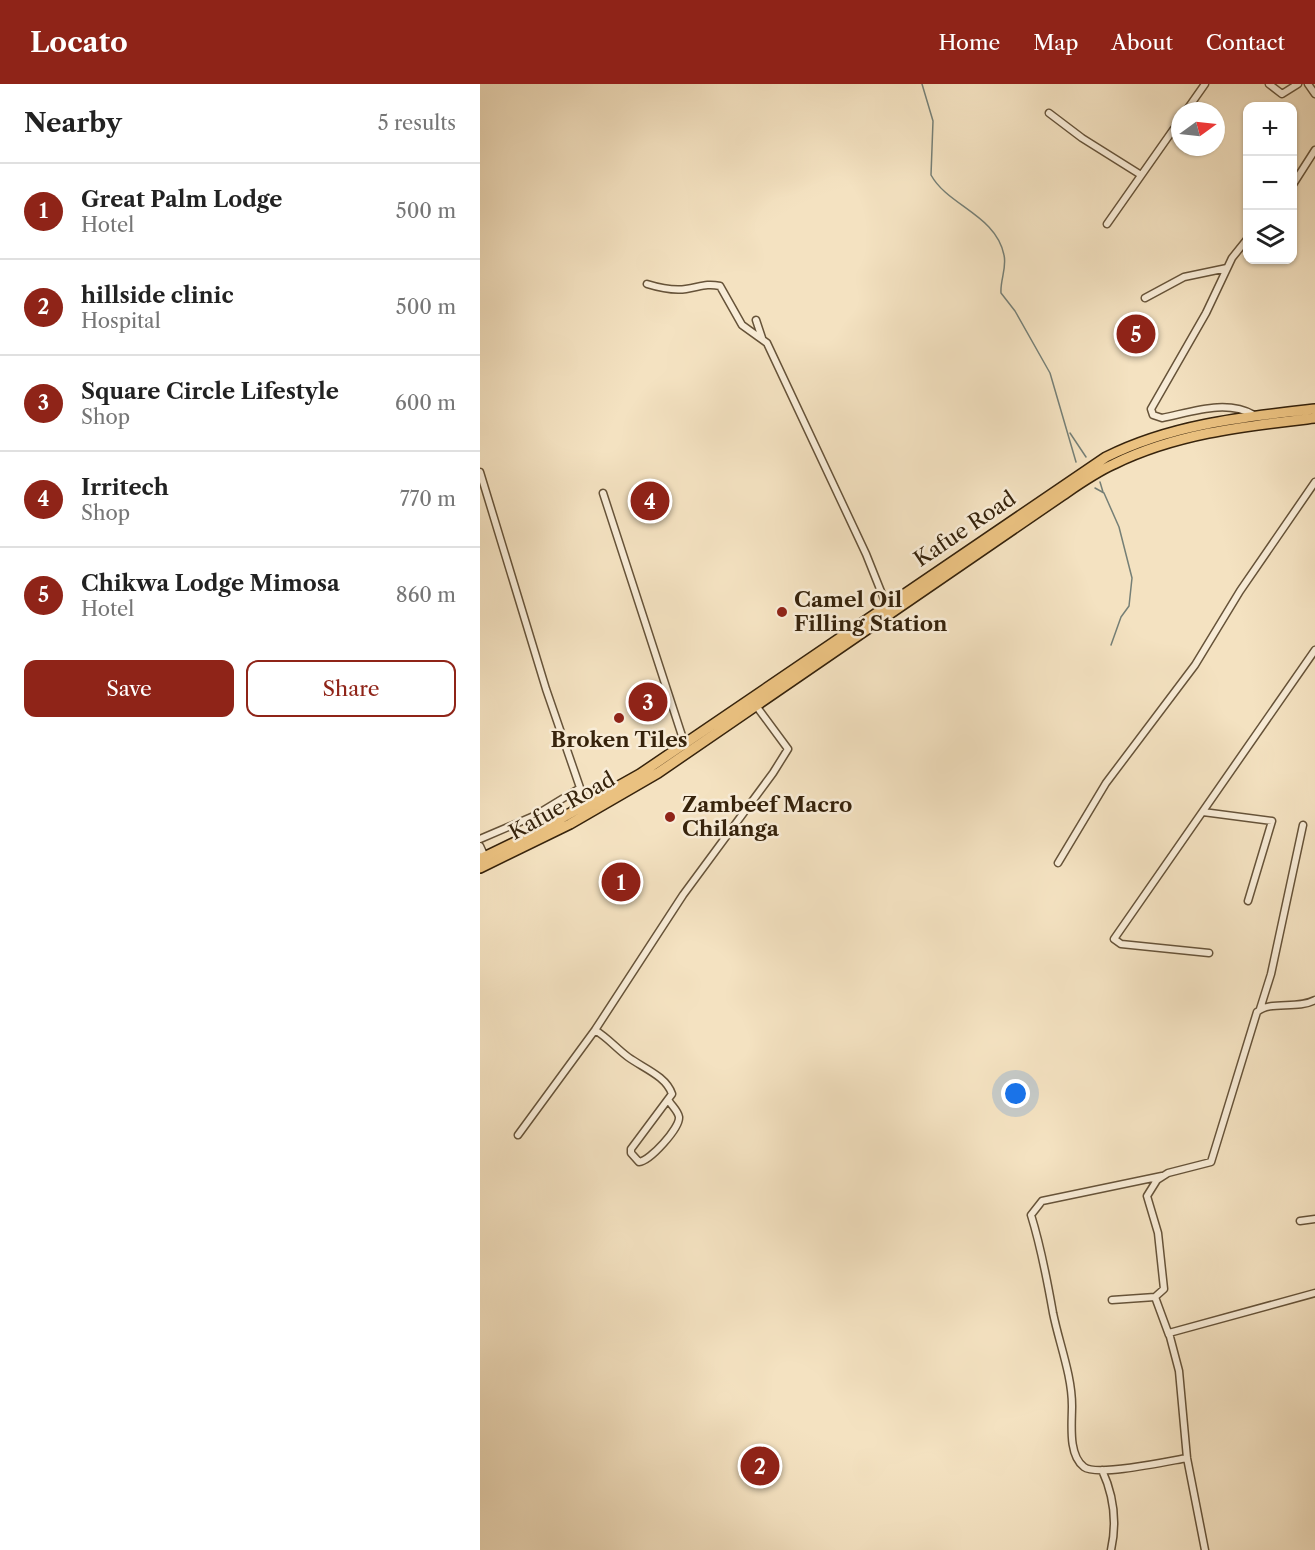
<!DOCTYPE html>
<meta charset="utf-8">
<style>
:root{--surface:#fff;--page:#f2f2f2;--text:#222;--muted:#767676;--line:#e0e0e0;--accent:#8f2418}
body{margin:0;font-family:"Libre Caslon Text",serif;background:var(--page);color:var(--text)}
.controls{position:absolute;right:18px;top:18px;display:grid;overflow:hidden;border-radius:12px;box-shadow:0 2px 4px #0004}
.controls button{width:54px;height:54px;display:grid;place-items:center;padding:0;border:0;border-bottom:2px solid var(--line);background:var(--surface);color:var(--text);font:30px sans-serif}
.compass{position:absolute;left:691px;top:18px;width:54px;height:54px;border-radius:50%;background:var(--surface);box-shadow:0 2px 4px #0004;rotate:75deg}
.you{position:absolute;left:536px;top:1010px;width:21px;height:21px;margin:-15px;border:4px solid #fff;border-radius:50%;background:#1a73e8;box-shadow:0 0 0 9px #1a73e833}
.badge{display:grid;place-items:center;width:39px;height:39px;border-radius:50%;background:var(--accent);color:#fff;font-size:20px;font-weight:700}
.pin{position:absolute;translate:-50% -50%;border:3px solid #fff;box-shadow:0 2px 6px #0006}
.list{margin:0;padding:0;list-style:none}
h2{display:flex;justify-content:space-between;align-items:center;height:78px;margin:0;padding:0 24px;font-size:26px}
h2 small{font-size:20px;font-weight:400;color:var(--muted)}
.list li{display:grid;grid-template-columns:39px 1fr auto;gap:18px;align-items:center;box-sizing:border-box;height:96px;padding:0 24px;border-top:2px solid var(--line)}
.list b{display:block;font-size:22px;white-space:nowrap}
.list p{margin:0;font-size:20px;white-space:nowrap;color:var(--muted)}
.list em{font-size:20px;font-style:normal;color:var(--muted)}
.actions{display:flex;gap:12px;padding:18px 24px}
.actions a{flex:1;padding:14px 0;border:2px solid var(--accent);border-radius:12px;text-align:center;font-size:21px;color:var(--accent)}
.actions .main{background:var(--accent);color:#fff}
.icon{flex:none;width:33px;height:33px;fill:none;stroke:currentColor;stroke-width:2;stroke-linecap:round;stroke-linejoin:round}
.map{position:relative;flex:none;width:835px;height:1466px;overflow:hidden}
header{display:flex;align-items:center;gap:36px;box-sizing:border-box;height:84px;padding:0 30px;background:var(--accent);color:#fff}
header strong{font-size:28px}
nav{display:flex;gap:33px;margin-inline-start:auto;font-size:21px}
main{display:flex}
aside{flex:1;background:var(--surface)}
.map>svg:first-child{display:block}
</style>
<header>
<strong>Locato</strong>
<nav><a>Home</a><a>Map</a><a>About</a><a>Contact</a></nav>
</header>
<main>
<aside>
<h2>Nearby<small>5 results</small></h2>
<ul class="list">
<li><span class="badge">1</span><div><b>Great Palm Lodge</b><p>Hotel</p></div><em>500 m</em></li>
<li><span class="badge">2</span><div><b>hillside clinic</b><p>Hospital</p></div><em>500 m</em></li>
<li><span class="badge">3</span><div><b>Square Circle Lifestyle</b><p>Shop</p></div><em>600 m</em></li>
<li><span class="badge">4</span><div><b>Irritech</b><p>Shop</p></div><em>770 m</em></li>
<li><span class="badge">5</span><div><b>Chikwa Lodge Mimosa</b><p>Hotel</p></div><em>860 m</em></li>
</ul>
<div class="actions"><a class="main">Save</a><a>Share</a></div>
</aside>
<div class="map">
<svg width="835" height="1466" viewBox="0 0 835 1466">
<rect width="100%" height="100%" fill="#f4e2c1"/>
<filter id="stains"><feTurbulence type="fractalNoise" baseFrequency=".00333" numOctaves="4"/><feColorMatrix values="0 0 0 0 .2 0 0 0 0 .09 0 0 0 0 .02 0 0 0 .5 -.17"/></filter>
<radialGradient id="worn" r=".72"><stop offset=".6" stop-color="#630" stop-opacity="0"/><stop offset="1" stop-color="#630" stop-opacity=".3"/></radialGradient>
<g fill="none" stroke-linecap="round" stroke-linejoin="round">
<!-- stream -->
<path stroke="#757f76" stroke-width="1.5" d="M442 0 453 37 451 91C468 122 516 131 524 171 527 184 520 196 521 209L535 227 570 289 596 378
M590 349 606 373
M620 398 623 408
M615 404 624 409 639 443 652 494 649 522 641 533 631 561"/>
<defs>
<path id="minor" d="M789 0 802 10 818 0
M828 0 835 10
M706 27 725 0
M569 29 602 54 661 91
M812 102 835 66
M627 140 700 36
M768 154 752 174 726 229 671 325 673 331 682 334C712 328 746 315 774 331
M167 200C180 204 193 207 206 205 220 203 226 199 240 202L262 241 287 259 386 470 406 520
M665 214 704 193 747 184
M276 236 282 254
M0 388 66 605 106 721
M123 409 205 661
M723 728 792 737 768 817
M0 755 54 732 100 704
M0 762 5 773
M578 779 626 699 715 581 760 507 835 398
M729 869 641 860 634 855 835 566
M780 925 791 890 823 741
M115 946C128 954 136 964 148 973 163 984 186 992 192 1010L151 1065V1069L159 1078C170 1077 200 1044 199 1033 198 1027 192 1022 189 1017
M38 1051 115 946 203 811 293 689 308 665 277 623
M682 1092 562 1117 551 1131C561 1163 567 1195 573 1229 579 1259 592 1291 592 1322 592 1340 588 1371 604 1383 617 1393 689 1377 707 1374
M820 1137 835 1135
M675 1213 689 1251
M632 1216 675 1213 684 1205 678 1149 667 1112 677 1096 688 1089 731 1078 777 928C790 916 817 926 835 916
M622 1386C634 1412 637 1439 631 1466
M725 1466 707 1374 699 1287 689 1249 835 1209"/>
<path id="highway" d="M0 775 62 745 160 690 626 373C692 340 763 333 835 325
M0 784 90 740 178 689 583 411C599 400 616 388 634 380 697 349 766 342 835 334"/>
</defs>
<!-- minor casing -->
<use href="#minor" stroke="#665339" stroke-width="9"/>
<!-- highway casing -->
<use href="#highway" stroke="#36230c" stroke-width="12"/>
<!-- minor -->
<use href="#minor" stroke="#f8ecd7" stroke-width="6"/>
<!-- highway -->
<use href="#highway" stroke="#eac180" stroke-width="9"/>
</g>
<!-- markers -->
<g fill="#8f2418" stroke="#f8ecd7" stroke-width="2">
<circle cx="302" cy="528" r="6"/>
<circle cx="139" cy="634" r="6"/>
<circle cx="190" cy="733" r="6"/>
</g>
<g text-anchor="middle" stroke-width="5" stroke-linejoin="round" paint-order="stroke">
<!-- street labels -->
<g font-size="21" fill="#36230c" stroke="#f8ecd7">
<text transform="translate(485 445) rotate(-34)" y="7">Kafue Road</text>
<text transform="translate(82 722) rotate(-29)" y="7">Kafue Road</text>
</g>
<!-- poi labels -->
<g font-size="21" font-weight="bold" fill="#36230c" stroke="#f8ecd7" text-anchor="start">
<text x="314" y="523">Camel Oil<tspan x="314" dy="24">Filling Station</tspan></text>
<text x="139" y="663" text-anchor="middle">Broken Tiles</text>
<text x="202" y="728">Zambeef Macro<tspan x="202" dy="24">Chilanga</tspan></text>
</g>
</g>
<rect width="100%" height="100%" filter="url(#stains)"/>
<rect width="100%" height="100%" fill="url(#worn)"/>
</svg>
<div class="controls">
<button>+</button>
<button>−</button>
<button><svg class="icon" aria-label="layers" viewBox="0 0 24 24"><path d="M12 4l9 5-9 5-9-5zM3 14l9 5 9-5"/></svg></button>
</div>
<svg class="compass" viewBox="-18 -18 36 36"><path d="M0-13l5 13h-10z" fill="#e53935"/><path d="M0 13l5-13h-10z" fill="#767676"/></svg>
<div class="you"></div>
<div class="pin badge" style="left:141px;top:798px">1</div>
<div class="pin badge" style="left:280px;top:1382px">2</div>
<div class="pin badge" style="left:168px;top:618px">3</div>
<div class="pin badge" style="left:170px;top:417px">4</div>
<div class="pin badge" style="left:656px;top:250px">5</div>
</div>
</main>
